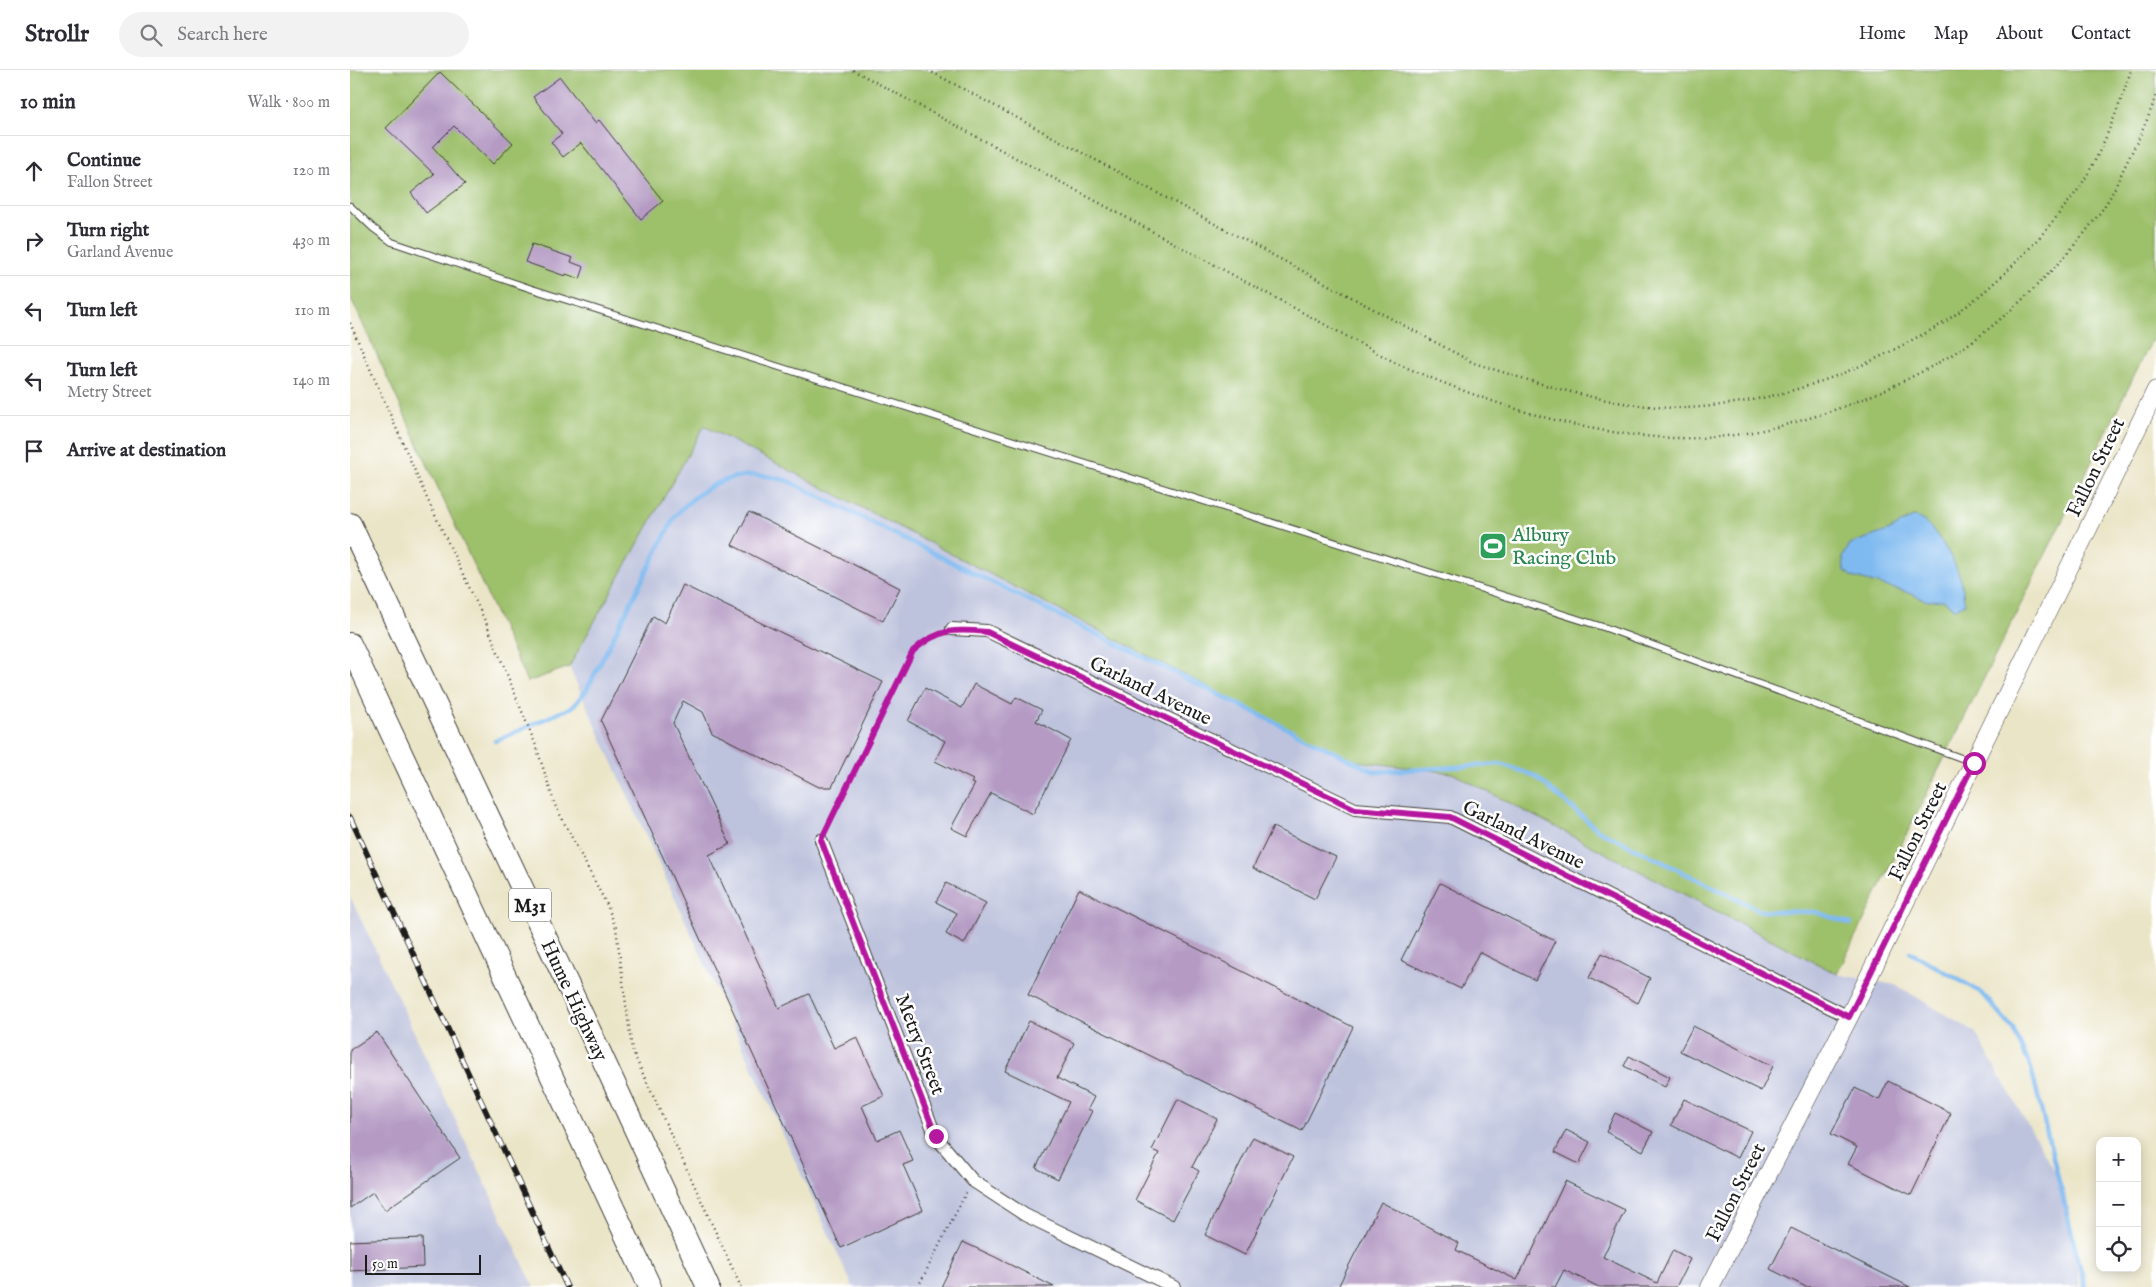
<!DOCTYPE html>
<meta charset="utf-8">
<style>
:root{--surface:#fff;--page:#f2f2f3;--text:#2b2b33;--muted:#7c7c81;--line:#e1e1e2}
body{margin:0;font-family:"IM FELL English",serif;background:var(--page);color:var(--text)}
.controls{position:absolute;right:15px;bottom:15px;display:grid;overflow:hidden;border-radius:10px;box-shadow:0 2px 12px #0003}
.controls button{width:45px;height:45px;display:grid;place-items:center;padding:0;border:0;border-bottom:1px solid var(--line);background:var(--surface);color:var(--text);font:25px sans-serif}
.scale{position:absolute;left:15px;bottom:12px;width:116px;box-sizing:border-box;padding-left:5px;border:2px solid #1c1c1c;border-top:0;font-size:14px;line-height:18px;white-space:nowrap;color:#1c1c1c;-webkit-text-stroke:4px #fff;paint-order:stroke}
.stop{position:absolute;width:15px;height:15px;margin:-11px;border:4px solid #b5179e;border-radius:50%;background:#fff}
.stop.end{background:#b5179e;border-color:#fff;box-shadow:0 1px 5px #0008}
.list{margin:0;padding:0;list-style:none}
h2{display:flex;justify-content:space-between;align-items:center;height:65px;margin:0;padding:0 20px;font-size:21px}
h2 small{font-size:16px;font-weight:400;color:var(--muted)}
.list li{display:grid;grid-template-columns:32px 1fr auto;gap:15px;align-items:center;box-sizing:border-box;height:70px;padding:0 20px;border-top:1px solid var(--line)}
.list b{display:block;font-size:19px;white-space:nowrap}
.list p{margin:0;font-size:16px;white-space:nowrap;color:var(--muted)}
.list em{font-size:16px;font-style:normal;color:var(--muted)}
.icon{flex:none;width:28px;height:28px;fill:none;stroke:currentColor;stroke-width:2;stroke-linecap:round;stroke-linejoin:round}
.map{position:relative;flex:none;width:1806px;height:1217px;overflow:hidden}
header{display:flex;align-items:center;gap:30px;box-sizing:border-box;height:70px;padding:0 25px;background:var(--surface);border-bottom:1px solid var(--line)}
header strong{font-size:24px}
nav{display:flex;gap:28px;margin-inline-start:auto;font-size:18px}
.search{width:350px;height:45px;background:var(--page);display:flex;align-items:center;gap:12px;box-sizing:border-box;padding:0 18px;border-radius:28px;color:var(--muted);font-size:19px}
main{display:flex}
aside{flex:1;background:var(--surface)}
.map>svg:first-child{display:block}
</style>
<header>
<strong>Strollr</strong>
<div class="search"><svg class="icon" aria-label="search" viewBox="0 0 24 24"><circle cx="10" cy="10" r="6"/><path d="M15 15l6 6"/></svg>Search here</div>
<nav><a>Home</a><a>Map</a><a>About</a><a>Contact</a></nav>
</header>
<main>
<aside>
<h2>10 min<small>Walk · 800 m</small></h2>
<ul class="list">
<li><svg class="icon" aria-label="ahead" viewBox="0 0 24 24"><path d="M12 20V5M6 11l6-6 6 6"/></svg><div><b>Continue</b><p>Fallon Street</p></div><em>120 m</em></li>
<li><svg class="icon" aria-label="right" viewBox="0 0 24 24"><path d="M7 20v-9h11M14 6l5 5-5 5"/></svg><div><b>Turn right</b><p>Garland Avenue</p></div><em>430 m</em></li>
<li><svg class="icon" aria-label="left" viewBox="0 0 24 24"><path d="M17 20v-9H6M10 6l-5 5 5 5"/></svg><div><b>Turn left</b></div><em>110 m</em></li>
<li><svg class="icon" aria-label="left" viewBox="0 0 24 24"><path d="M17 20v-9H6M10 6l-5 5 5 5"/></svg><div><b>Turn left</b><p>Metry Street</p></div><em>140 m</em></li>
<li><svg class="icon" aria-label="arrive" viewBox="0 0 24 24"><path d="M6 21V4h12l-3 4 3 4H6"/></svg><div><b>Arrive at destination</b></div></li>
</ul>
</aside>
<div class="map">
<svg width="1806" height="1217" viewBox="0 0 1806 1217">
<rect width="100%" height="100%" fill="#fff"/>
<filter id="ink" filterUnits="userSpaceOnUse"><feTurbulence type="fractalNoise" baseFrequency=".02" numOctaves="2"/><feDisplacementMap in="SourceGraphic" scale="10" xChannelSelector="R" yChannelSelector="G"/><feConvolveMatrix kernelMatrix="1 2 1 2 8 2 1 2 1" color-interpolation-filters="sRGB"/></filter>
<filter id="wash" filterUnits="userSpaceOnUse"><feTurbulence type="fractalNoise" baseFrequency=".0096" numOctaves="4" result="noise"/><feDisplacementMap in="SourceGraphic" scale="20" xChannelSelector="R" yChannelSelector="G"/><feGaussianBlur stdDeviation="1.12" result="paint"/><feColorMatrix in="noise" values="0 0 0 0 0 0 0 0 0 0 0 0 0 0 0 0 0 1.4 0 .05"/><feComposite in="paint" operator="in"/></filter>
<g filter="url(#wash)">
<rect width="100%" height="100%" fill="#ebe5c8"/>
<!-- industrial -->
<path fill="#bec3dd" d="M354 356 999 690 1102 703 1487 904 1546 915 1625 962 1715 1120 1730 1217H503L219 597Z
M0 826 184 1217H0Z"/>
<!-- green -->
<path fill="#9dc06a" stroke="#5c6e43" d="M0 0H1806V262L1487 904 1102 703 999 690 354 356 219 597 177 612 0 226Z"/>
<!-- water -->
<path fill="#7eb9f0" stroke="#4d6a86" d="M1563 447C1581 447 1605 492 1610 507 1613 515 1613 526 1615 534L1605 539 1593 530 1578 531 1553 521 1502 507 1494 500 1493 487 1500 474 1540 460Z"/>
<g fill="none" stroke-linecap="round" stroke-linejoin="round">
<!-- stream -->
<path stroke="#7eb9f0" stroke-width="4.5" d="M145 671 222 637 236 621 325 446C357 411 391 396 438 411L1025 702 1151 694 1185 706 1248 760 1411 841 1466 842 1501 854
M1560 882 1632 923 1663 959 1681 998 1735 1217"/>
</g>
<g id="blocks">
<!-- building -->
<path fill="#b59bc4" d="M90 2 163 73 143 94 104 56 83 77 115 114 76 143 61 123 84 104 36 58Z
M210 7 245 53 249 50 313 131 291 149 231 73 213 87 201 72 212 64 183 27Z
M182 174 223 188 221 192 234 197 230 209 216 204 215 206 175 192Z
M399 442 550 518 533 551 382 475Z
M333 515 533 612 482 717H469L362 662 353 642 333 631 323 653 380 774 359 785 429 938 459 924 484 978 507 967 534 1026 512 1036 527 1070 549 1060 563 1091 553 1095 573 1140 491 1178 251 651 303 546 315 553Z
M624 614 662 634 666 627 692 640 686 651 721 670 683 744 641 723 617 766 601 758 625 714 621 713 623 710 585 691 595 671 558 651 575 618 612 638Z
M923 757 986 787 965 829 903 798Z
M596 813 636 833 614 874 596 864 607 843 586 832Z
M1090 813 1205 871 1185 910 1129 882 1111 919 1051 890Z
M729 819 1003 957 952 1061 678 925Z
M1252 883 1300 908 1288 933 1239 908Z
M679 951 724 973 707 1008 744 1027 738 1039 742 1041 708 1109 686 1098 719 1032 655 1001Z
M1343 956 1423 996 1411 1021 1330 981Z
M27 962 110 1088 35 1140 23 1122 0 1138V980Z
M1279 986 1320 1007 1315 1017 1274 996Z
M1538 1011 1601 1043 1561 1125 1498 1094 1507 1077 1481 1064 1505 1018 1529 1030Z
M828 1029 867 1049 842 1097 849 1101 823 1150 785 1130 809 1083 802 1080Z
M1334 1029 1401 1061 1388 1088 1321 1055Z
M1265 1043 1303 1062 1293 1081 1256 1062Z
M1216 1060 1240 1072 1229 1094 1205 1082Z
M903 1067 943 1087 895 1185 855 1165Z
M1215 1111 1275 1140 1253 1187 1307 1213 1323 1180 1340 1189 1326 1217H1249L1214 1200 1205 1217H988L1031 1132 1109 1173 1106 1180 1167 1210 1179 1185 1180 1186Z
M1441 1158 1560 1217H1456L1420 1199Z
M72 1168 73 1197 0 1201V1171Z
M613 1172 645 1187 704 1217H591Z"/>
</g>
</g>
<g filter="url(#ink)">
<use href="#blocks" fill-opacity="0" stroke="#3b3a36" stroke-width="1"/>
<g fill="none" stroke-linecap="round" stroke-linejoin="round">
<defs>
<path id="lane" d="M0 136 23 158 42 172 179 218 1256 558 1622 692"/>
<path id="street" d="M602 559 637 561 1005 739 1100 747 1499 947
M471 770 586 1067 623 1111 675 1145 824 1217"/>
<path id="secondary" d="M1360 1217 1499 947 1806 320"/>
<path id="highway" d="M0 454 251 985 358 1217
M0 574 300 1217"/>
</defs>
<!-- lane casing -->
<use href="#lane" stroke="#3b3a36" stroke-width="8"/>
<!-- street casing -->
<use href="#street" stroke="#3b3a36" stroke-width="14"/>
<!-- secondary casing -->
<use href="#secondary" stroke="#3b3a36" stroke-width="19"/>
<!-- highway casing -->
<use href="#highway" stroke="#3b3a36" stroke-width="24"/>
<!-- path -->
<path stroke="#3b3a36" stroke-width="2.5" stroke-dasharray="1 4" stroke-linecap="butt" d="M503 0 1048 294C1143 335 1245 371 1351 368 1435 365 1544 323 1614 277 1662 245 1729 177 1759 129 1765 119 1770 106 1775 96 1787 72 1799 49 1806 24
M578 0 1124 293C1193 315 1277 343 1351 337 1425 331 1496 307 1560 271 1573 264 1587 258 1599 249 1640 220 1677 184 1708 145 1716 134 1726 124 1733 112 1752 81 1770 35 1781 0
M0 253 76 426 137 555 186 676 205 735 257 835 266 858 282 980 391 1217
M476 759 563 581 572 573 590 565
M568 1217 616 1123"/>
<!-- lane -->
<use href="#lane" stroke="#fff" stroke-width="6"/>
<!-- street -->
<use href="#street" stroke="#fff" stroke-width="12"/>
<!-- secondary -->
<use href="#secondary" stroke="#fff" stroke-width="18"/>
<!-- highway -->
<use href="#highway" stroke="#fff" stroke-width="22"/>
<defs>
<path id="rail" d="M0 747 217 1217"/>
</defs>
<!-- rail casing -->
<use href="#rail" stroke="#1c1c1c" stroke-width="5.5"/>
<!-- rail -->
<use href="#rail" stroke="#fff" stroke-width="4" stroke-dasharray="11" stroke-linecap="butt"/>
</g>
</g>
<g fill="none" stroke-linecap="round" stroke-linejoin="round" filter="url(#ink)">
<!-- route -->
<path stroke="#b5179e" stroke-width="6" d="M586 1066 471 770 563 581C588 558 606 559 637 562L1005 739 1100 747 1499 947 1624 693"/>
</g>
<!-- icons -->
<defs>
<symbol id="stadium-square" viewBox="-11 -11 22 22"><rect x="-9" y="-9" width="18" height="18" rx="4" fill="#2e9e5b" stroke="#fff"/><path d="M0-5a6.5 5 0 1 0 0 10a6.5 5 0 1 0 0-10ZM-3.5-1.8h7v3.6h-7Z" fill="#fff"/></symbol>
</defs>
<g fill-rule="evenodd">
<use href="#stadium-square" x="1127" y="460" width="32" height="32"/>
</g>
<g text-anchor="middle" stroke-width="5" stroke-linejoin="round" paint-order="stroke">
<!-- shield labels -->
<rect fill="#fff" stroke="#606060" stroke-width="1" x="159" y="818.5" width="42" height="33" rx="4"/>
<g font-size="19" font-weight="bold" fill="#1c1c1c">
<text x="180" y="842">M31</text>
</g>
<!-- street labels -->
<g font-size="20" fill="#1c1c1c" stroke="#fff">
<text transform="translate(1745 397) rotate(-64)" y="7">Fallon Street</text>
<text transform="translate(801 620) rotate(26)" y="7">Garland Avenue</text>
<text transform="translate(1567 761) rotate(-64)" y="7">Fallon Street</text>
<text transform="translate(1174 764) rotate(26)" y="7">Garland Avenue</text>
<text transform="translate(225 930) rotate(65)" y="7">Hume Highway</text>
<text transform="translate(571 974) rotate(69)" y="7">Metry Street</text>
<text transform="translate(1385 1122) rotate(-63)" y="7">Fallon Street</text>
</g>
<!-- leisure labels -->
<g font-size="20" fill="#27864d" stroke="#fff" text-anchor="start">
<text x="1162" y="471">Albury<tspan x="1162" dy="23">Racing Club</tspan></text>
</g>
</g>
</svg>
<div class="controls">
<button>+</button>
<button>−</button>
<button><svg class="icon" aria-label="locate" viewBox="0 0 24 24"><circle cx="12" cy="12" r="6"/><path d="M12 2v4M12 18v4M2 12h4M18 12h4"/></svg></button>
</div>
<div class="scale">50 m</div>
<div class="stop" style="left:1624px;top:693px"></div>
<div class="stop end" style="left:586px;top:1066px"></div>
</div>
</main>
